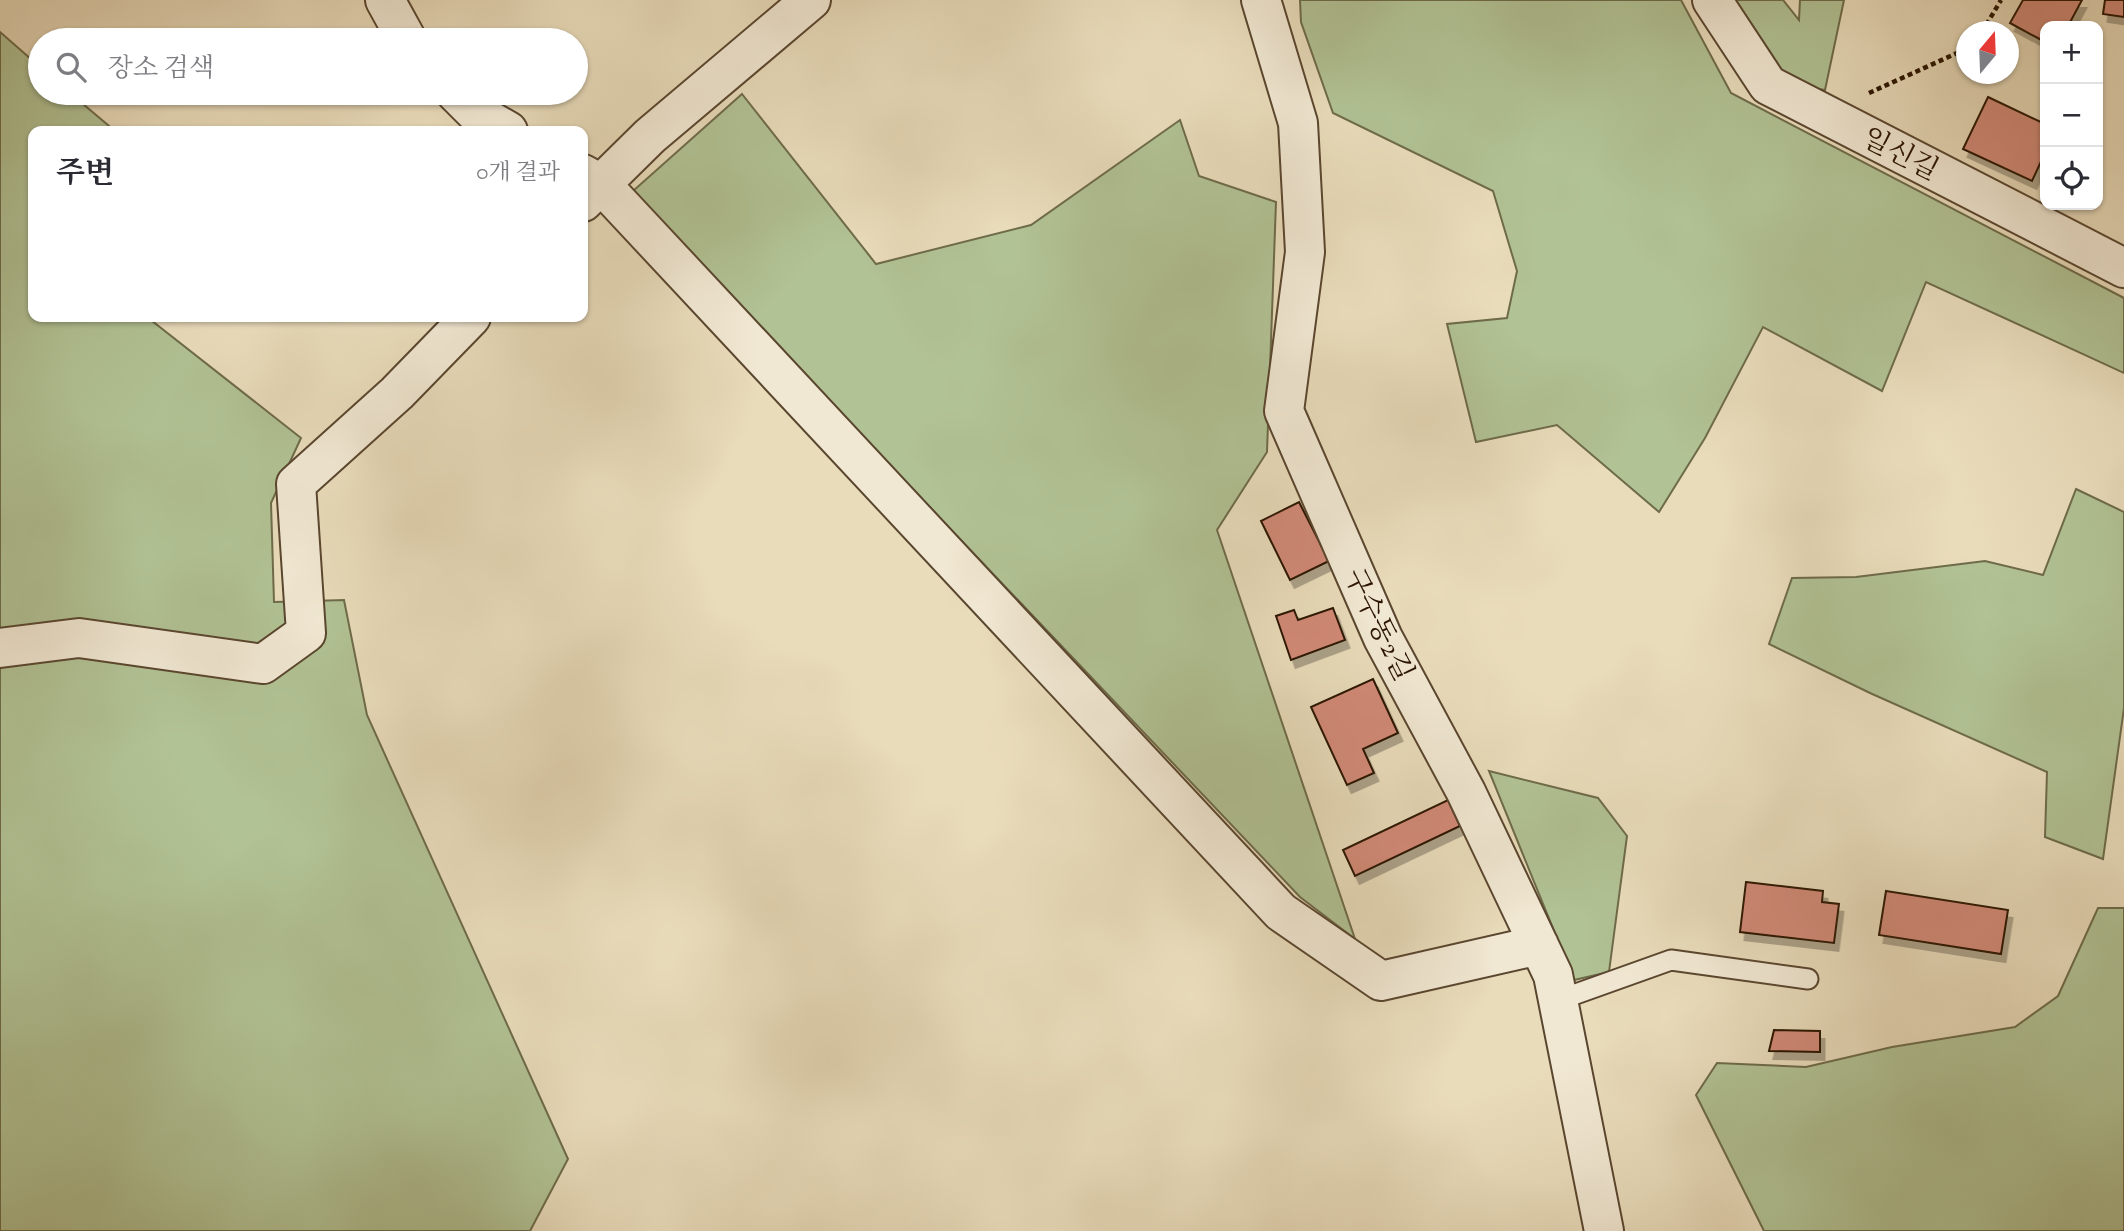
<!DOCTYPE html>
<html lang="ko">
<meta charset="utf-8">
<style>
:root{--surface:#fff;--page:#f7f7f7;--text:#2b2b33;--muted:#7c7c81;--line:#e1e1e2}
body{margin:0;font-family:"Sorts Mill Goudy","Noto Serif KR",serif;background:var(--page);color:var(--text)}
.controls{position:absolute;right:21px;top:21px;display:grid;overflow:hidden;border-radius:14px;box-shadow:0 2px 5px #0004}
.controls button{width:63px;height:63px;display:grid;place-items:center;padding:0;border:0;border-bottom:2px solid var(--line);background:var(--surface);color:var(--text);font:35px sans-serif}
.compass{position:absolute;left:1956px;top:21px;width:63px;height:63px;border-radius:50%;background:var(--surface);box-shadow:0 2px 5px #0004;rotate:19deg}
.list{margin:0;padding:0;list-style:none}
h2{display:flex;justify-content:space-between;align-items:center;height:91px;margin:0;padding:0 28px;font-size:30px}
h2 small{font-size:23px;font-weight:400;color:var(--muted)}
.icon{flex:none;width:38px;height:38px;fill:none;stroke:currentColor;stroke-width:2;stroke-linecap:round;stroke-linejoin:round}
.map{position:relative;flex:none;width:2124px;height:1231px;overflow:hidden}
.search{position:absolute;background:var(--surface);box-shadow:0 2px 5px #0004;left:28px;top:28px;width:560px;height:77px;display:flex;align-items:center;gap:18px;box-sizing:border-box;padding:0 24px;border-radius:38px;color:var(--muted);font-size:26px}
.panel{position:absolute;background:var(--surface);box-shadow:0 2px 5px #0004;left:28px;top:126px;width:560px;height:196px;border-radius:14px}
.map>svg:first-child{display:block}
</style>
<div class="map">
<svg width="2124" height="1231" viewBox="0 0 2124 1231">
<defs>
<filter id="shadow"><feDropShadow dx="4.5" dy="8" stdDeviation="0" flood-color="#0004"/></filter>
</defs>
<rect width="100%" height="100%" fill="#e9dcbb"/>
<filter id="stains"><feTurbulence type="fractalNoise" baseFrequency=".00286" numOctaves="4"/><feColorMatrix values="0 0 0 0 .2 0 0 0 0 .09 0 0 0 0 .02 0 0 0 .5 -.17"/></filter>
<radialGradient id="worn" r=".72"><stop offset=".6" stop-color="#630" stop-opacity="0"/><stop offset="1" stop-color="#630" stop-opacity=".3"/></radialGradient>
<!-- green -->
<path fill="#b1c294" stroke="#6e6b4a" stroke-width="2" d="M1300 0H1681L1731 93 2124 298V373L1926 282 1882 391 1763 327 1705 438 1659 512 1557 425 1476 442 1447 324 1507 318 1517 271 1493 191 1333 113 1301 22Z
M1732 0H1783L1799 20 1800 0H1844L1825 90 1773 82Z
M0 32 40 67V93H70L115 131H33V317H147L301 438 271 503 274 602 344 600 367 715 568 1159 530 1231H0Z
M742 94 876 264 1031 225 1180 120 1199 176 1276 202 1267 452 1217 530 1355 939 1300 897 903 479 633 191Z
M2076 489 2124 512V708L2103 859 2045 837 2047 772 1870 693 1769 644 1792 578 1856 577 1985 561 2043 575Z
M1489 771 1598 798 1627 836 1609 972 1574 980Z
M2098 908H2124V1231H1764L1696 1095 1717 1063 1806 1067 1892 1047 2015 1027 2058 996Z"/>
<!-- building -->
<path fill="#d28a78" stroke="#2a1400" stroke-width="2" filter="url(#shadow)" d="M2023 0H2082L2068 26H2045V42L2010 23Z
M2105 0H2124V17L2103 14Z
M1988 97 2045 124V153L2032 181 1963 149Z
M1299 502 1329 561 1290 580 1261 521Z
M1333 608 1345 640 1291 660 1276 616 1294 610 1298 620Z
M1373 679 1398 733 1363 749 1374 773 1347 785 1311 707Z
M1448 800 1460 826 1355 876 1343 850Z
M1746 882 1823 891 1822 902 1839 904 1834 943 1740 932Z
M1886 891 2008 910 2001 954 1879 935Z
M1774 1030 1820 1031V1052L1769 1051Z"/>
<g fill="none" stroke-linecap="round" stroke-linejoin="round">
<defs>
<path id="service" d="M1559 1000 1671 960 1808 979"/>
<path id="minor" d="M385 0 407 40
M1261 0 1298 123 1305 252 1284 411 1383 638 1466 792 1553 975 1604 1231
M1712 0 1768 85 2124 268
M456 93 475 112 508 131
M583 174 601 184 1281 912 1381 981 1539 945
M583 202 650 136 811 0
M0 648 79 638 263 664 306 633 296 484 397 393 471 317"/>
</defs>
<!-- service casing -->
<use href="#service" stroke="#5a462f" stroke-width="23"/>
<!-- minor casing -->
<use href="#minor" stroke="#5a462f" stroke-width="42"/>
<!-- path -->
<path stroke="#2a1400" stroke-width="4.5" stroke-dasharray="5 3.5" stroke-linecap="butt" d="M1982 32 2001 0
M1869 93 1966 49"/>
<!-- service -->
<use href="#service" stroke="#f1e8d3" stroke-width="19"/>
<!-- minor -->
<use href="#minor" stroke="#f1e8d3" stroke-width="38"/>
</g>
<g text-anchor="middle" stroke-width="5" stroke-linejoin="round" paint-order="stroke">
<!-- street labels -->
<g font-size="28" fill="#2a1400" stroke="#f1e8d3">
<text transform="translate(1901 153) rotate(27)" y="10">일신길</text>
<text transform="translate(1380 624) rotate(64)" y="10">구수동2길</text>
</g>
</g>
<rect width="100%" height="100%" filter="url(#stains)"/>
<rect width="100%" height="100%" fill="url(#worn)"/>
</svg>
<div class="controls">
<button>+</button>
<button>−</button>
<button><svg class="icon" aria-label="locate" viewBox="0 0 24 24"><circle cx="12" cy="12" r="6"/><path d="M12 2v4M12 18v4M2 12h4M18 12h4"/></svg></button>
</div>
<svg class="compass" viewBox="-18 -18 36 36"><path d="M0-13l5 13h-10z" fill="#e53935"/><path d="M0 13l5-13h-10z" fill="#7c7c81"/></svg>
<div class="search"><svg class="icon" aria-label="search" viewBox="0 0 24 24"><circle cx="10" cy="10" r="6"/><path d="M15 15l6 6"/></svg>장소 검색</div>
<section class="panel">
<h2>주변<small>0개 결과</small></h2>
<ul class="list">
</ul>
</section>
</div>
